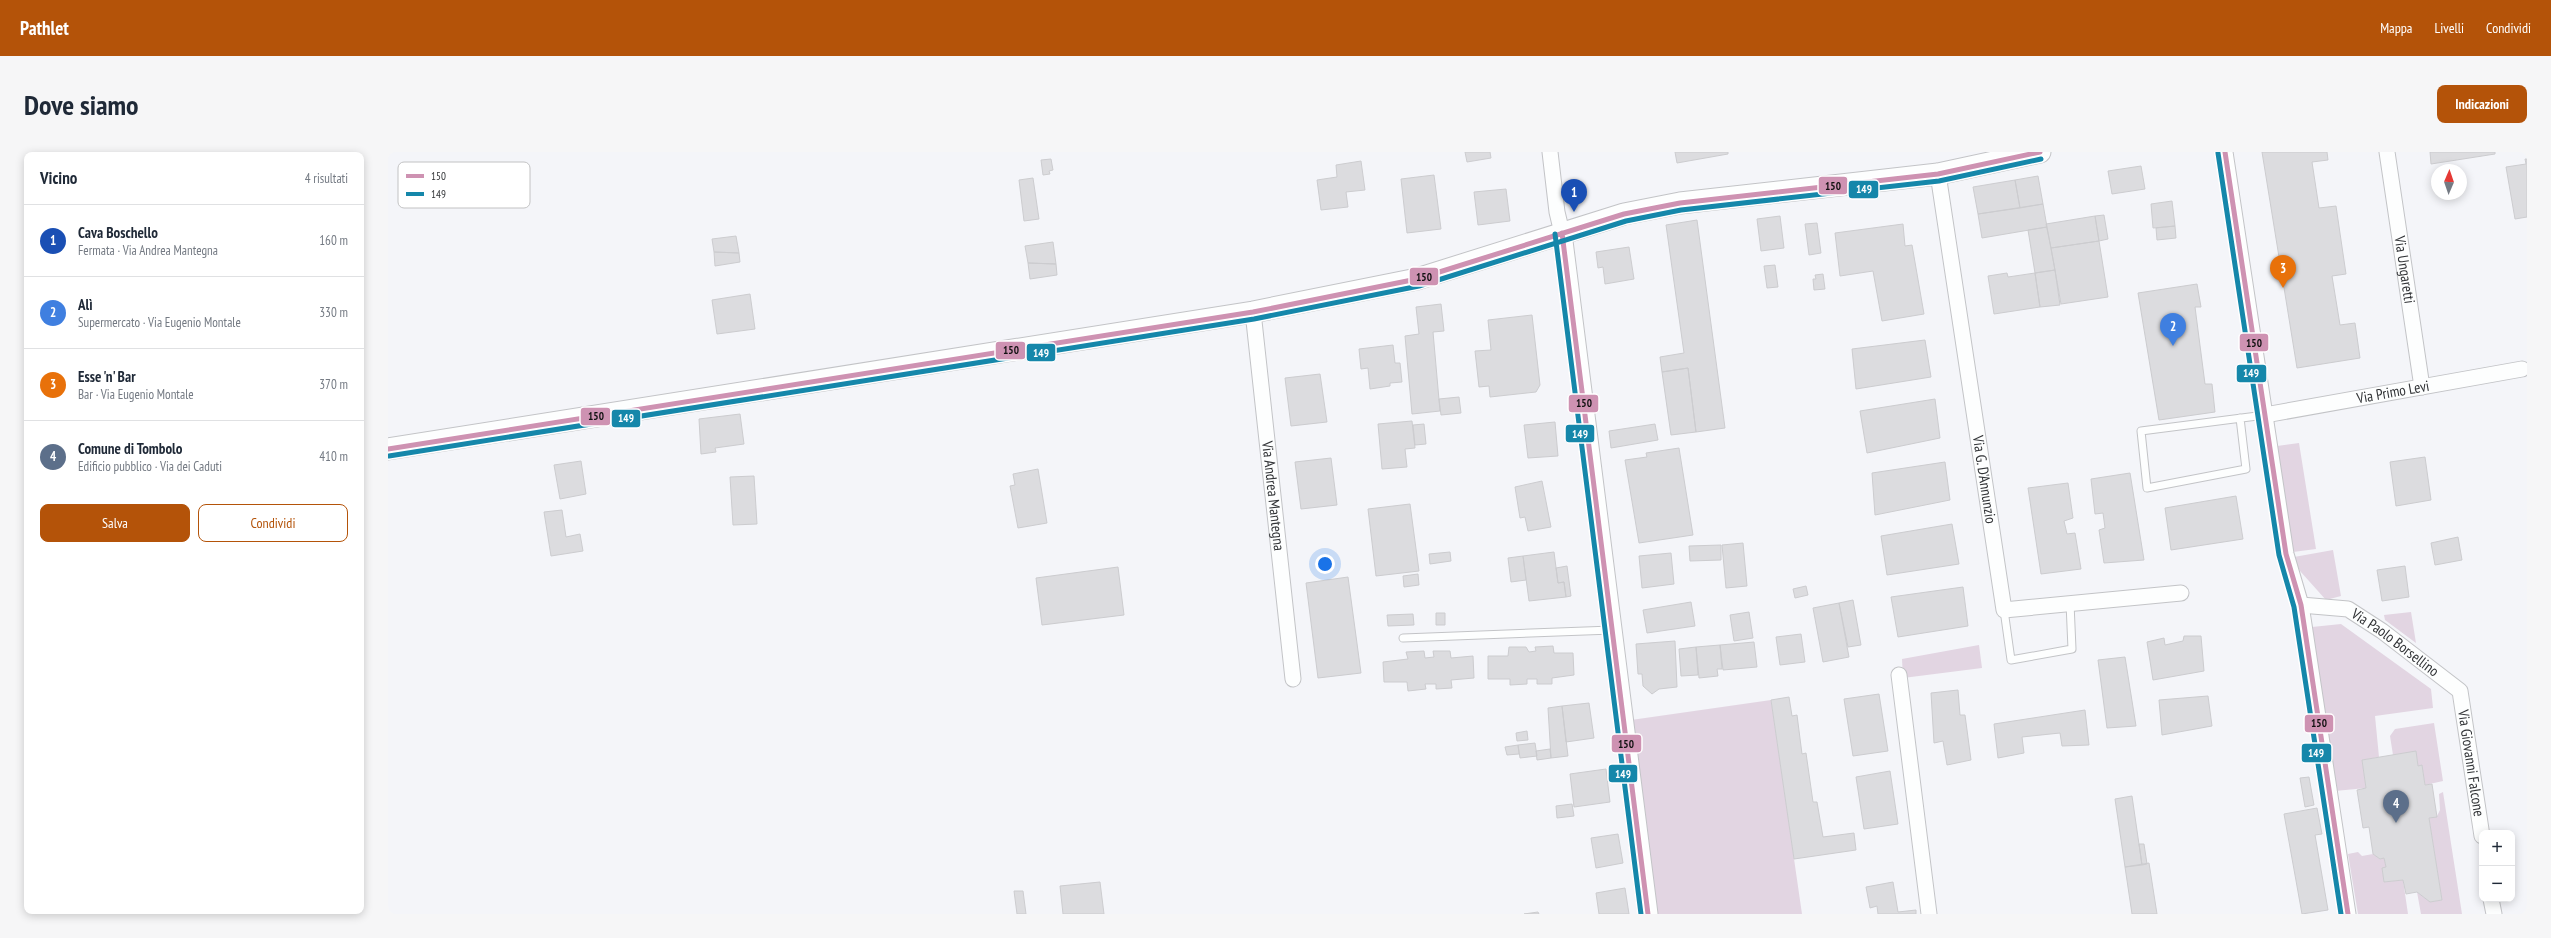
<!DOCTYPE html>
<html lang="it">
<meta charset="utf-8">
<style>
:root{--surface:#fff;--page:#f6f6f7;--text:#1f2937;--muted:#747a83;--line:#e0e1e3;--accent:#b45309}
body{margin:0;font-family:"PT Sans Narrow",sans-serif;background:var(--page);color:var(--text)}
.controls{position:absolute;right:12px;bottom:12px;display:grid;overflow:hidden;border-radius:8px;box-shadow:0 2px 10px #0003}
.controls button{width:36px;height:36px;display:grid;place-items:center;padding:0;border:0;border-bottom:1px solid var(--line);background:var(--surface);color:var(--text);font:20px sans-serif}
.compass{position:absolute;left:2043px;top:12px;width:36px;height:36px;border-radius:50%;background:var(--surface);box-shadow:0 2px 10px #0003;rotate:2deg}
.you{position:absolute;left:937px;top:412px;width:14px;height:14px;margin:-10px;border:3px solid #fff;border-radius:50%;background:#1a73e8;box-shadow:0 0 0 6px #1a73e833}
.badge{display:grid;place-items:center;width:26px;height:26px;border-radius:50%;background:var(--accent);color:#fff;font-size:13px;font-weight:700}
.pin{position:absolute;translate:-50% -33px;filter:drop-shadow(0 1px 2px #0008)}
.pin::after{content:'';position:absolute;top:21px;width:14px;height:12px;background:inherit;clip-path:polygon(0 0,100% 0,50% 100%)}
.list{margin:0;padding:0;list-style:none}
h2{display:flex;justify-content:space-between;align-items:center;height:52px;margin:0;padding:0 16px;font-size:17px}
h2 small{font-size:13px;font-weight:400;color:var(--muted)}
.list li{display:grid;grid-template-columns:26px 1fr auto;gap:12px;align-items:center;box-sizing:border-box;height:72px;padding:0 16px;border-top:1px solid var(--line)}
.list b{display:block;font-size:15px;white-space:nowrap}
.list p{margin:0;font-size:13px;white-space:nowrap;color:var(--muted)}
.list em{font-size:13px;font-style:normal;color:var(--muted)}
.actions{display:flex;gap:8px;padding:12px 16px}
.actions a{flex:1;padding:9px 0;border:1px solid var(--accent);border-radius:8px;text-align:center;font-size:14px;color:var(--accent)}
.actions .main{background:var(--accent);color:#fff}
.map{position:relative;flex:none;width:2139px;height:762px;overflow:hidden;border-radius:8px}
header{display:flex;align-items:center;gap:24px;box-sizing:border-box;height:56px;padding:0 20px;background:var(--accent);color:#fff}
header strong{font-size:19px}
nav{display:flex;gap:22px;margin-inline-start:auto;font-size:14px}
.intro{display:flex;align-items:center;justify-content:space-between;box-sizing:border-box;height:96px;padding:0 24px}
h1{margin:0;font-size:28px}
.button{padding:10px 18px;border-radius:8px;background:var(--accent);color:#fff;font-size:14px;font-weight:700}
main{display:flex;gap:24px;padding:0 24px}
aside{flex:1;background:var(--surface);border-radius:8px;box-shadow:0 2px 10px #0003}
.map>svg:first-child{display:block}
</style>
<header>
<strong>Pathlet</strong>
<nav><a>Mappa</a><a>Livelli</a><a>Condividi</a></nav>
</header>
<div class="intro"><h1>Dove siamo</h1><a class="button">Indicazioni</a></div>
<main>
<aside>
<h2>Vicino<small>4 risultati</small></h2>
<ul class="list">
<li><span class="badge" style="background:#1a4fb4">1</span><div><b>Cava Boschello</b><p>Fermata · Via Andrea Mantegna</p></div><em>160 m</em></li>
<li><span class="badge" style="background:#3f7fe0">2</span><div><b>Alì</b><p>Supermercato · Via Eugenio Montale</p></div><em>330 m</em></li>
<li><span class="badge" style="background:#e8710a">3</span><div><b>Esse 'n' Bar</b><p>Bar · Via Eugenio Montale</p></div><em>370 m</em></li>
<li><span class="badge" style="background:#5c6f8a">4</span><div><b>Comune di Tombolo</b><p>Edificio pubblico · Via dei Caduti</p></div><em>410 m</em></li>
</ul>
<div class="actions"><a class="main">Salva</a><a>Condividi</a></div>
</aside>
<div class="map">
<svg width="2139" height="762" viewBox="0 0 2139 762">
<rect width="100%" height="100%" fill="#f4f5f9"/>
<!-- green -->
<path fill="#e2d5e2" d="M1911 291 1928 397 1905 400 1889 294Z
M1945 398 1953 444 1938 448 1912 419 1906 405Z
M2023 460 2028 491 1997 468 1996 463Z
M1953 472 2043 537 2045 556 1987 564 1991 605 1974 608 1978 636 1947 639 1924 475Z
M1591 493 1594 516 1515 526 1514 507Z
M1383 548 1414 762H1268L1243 568Z
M2046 571 2055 629 2037 633 2034 613 2030 614 2028 600 2005 603 2002 584 2007 577Z
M2055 640 2074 762H2033L2029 740 2042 750 2054 748 2041 666 2049 664 2052 658 2051 642Z
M1970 700 1974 704 1985 702 1992 707 1996 706 1998 715 1994 716 1996 730 2015 728 2020 762H1970L1960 702Z"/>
<!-- building -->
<path fill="#dcdcdf" stroke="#cccccf" d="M1077 0H1102L1103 6 1079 10Z
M1287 0H1340V2L1289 11Z
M1874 0H1939L1940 8 1924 10 1931 56 1948 54 1958 122 1944 124 1952 173 1967 171 1972 206 1909 216Z
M2042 0H2107V2L2043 12Z
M663 7 665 18 661 19 662 22 655 23 653 8Z
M2137 7H2139V65L2127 67 2118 15 2138 12Z
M973 9 977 38 958 40 960 55 933 58 929 28 949 25 948 13Z
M1753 14 1757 37 1724 42 1720 19Z
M1046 23 1053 77 1019 81 1013 27Z
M1650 24 1655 52 1632 56 1627 28Z
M645 26 651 67 636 69 631 28Z
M1627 28 1632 56 1590 62 1585 35Z
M1118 37 1122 69 1090 73 1086 40Z
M1784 49 1787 74 1765 76 1763 52Z
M1655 52 1659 75 1594 86 1590 62Z
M1716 63 1720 87 1711 89 1707 64Z
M1392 64 1396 96 1373 99 1369 67Z
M1707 64 1711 89 1663 96 1658 72Z
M1309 68 1337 276 1308 280 1300 216 1274 220 1272 205 1296 201 1278 73Z
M1429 71 1433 101 1421 103 1417 72Z
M1515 72 1517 94 1524 93 1536 162 1494 169 1485 119 1452 124 1447 81Z
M1787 74 1788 86 1769 88 1768 76Z
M1659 75 1667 118 1647 121 1640 78Z
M348 84 351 101 326 100 324 87Z
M1711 89 1720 145 1673 152 1663 96Z
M665 90 668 112 640 111 637 94Z
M1241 95 1246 127 1217 132 1215 115 1210 116 1208 100Z
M326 100 351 101 352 110 327 114Z
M640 111 668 112 669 123 642 127Z
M1387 113 1390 135 1379 136 1376 114Z
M1667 118 1672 153 1652 155 1647 121Z
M1619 121 1620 125 1647 121 1652 155 1606 162 1600 124Z
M1435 122 1437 137 1426 138 1425 127H1428L1427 123Z
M1809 132 1813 155H1807L1817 232H1824L1827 260 1771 268 1750 141Z
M362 142 367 177 329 182 324 148Z
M1053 152 1056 179 1045 180 1052 259 1024 262 1017 184 1031 182 1028 155Z
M1144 163 1152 233 1148 240 1102 245 1101 234 1091 235 1087 199 1103 198 1100 168Z
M1537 188 1543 225 1468 237 1464 197Z
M1005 193 1007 211H1012L1014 230 1002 231V234L982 237 980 216 973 217 971 197Z
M1300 216 1308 280 1283 283 1274 220Z
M932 222 939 270 903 274 897 226Z
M1071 245 1073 261 1053 263 1051 247Z
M1547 247 1552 286 1479 301 1472 259Z
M352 262 356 292 327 296 328 300 313 302 311 267Z
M1024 269 1027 296 1017 297 1019 315 994 317 990 272Z
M1167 270 1170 304 1140 306 1136 273Z
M1036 272 1038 292 1027 293 1025 273Z
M1267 272 1270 288 1223 296 1221 279Z
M1291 296 1305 383 1251 391 1237 308 1259 305 1258 301Z
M2037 305 2043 348 2008 354 2002 310Z
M943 306 949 353 913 357 907 310Z
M193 309 198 342 172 347 166 313Z
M1557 310 1562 348 1487 363 1484 321Z
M650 317 659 371 630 376 622 334 627 333 625 322Z
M1742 321 1756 408 1716 411 1711 378 1717 376 1715 361 1707 362 1703 327Z
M366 324 369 372 345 373 342 325Z
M1154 329 1163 375 1140 379 1137 365 1132 366 1127 335Z
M1680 331 1685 366 1676 369 1679 382 1687 381 1693 417 1653 422 1640 336Z
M1848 344 1855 387 1783 398 1777 356Z
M1022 352 1031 419 988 424 980 357Z
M174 358 178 385 192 382 195 399 163 404 156 360Z
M1564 372 1571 412 1499 423 1493 384Z
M2070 385 2074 408 2047 413 2043 391Z
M1355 391 1359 434 1338 436 1334 393Z
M1333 393V408L1302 409 1301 394Z
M1062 400 1063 409 1042 412 1041 402Z
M1166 400 1170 431 1176 430 1178 445 1141 449 1135 404Z
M1283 401 1286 432 1254 436 1251 404Z
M1135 404 1138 428 1123 430 1120 406Z
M1179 414 1183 444 1178 445 1176 430 1170 431 1168 416Z
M2017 414 2021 445 1994 449 1989 418Z
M730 415 736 463 654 473 648 426Z
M1030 422 1031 433 1016 435 1015 424Z
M960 425 973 521 930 526 918 431Z
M1418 434 1420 443 1407 446 1405 437Z
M1575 435 1580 474 1510 485 1503 445Z
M1465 448 1473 493 1460 495 1451 451Z
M1303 450 1307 474 1259 481 1255 458Z
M1451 451 1461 505 1435 510 1425 456Z
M1361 460 1365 486 1346 489 1342 463Z
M1048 461H1057V473H1048Z
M1025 462 1026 473 1000 474 999 463Z
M1413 482 1417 510 1392 513 1388 485Z
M1796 484H1813L1816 519 1765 528 1759 490 1776 486 1777 493 1795 489Z
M1287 489 1289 535 1271 537 1264 542 1255 534 1254 522H1250L1248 492Z
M1366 490 1369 515 1335 518 1332 493Z
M1332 493 1334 517H1329L1330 524 1311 526 1308 495Z
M1165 494 1166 501H1185L1186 523 1164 526V532H1149V527H1139V532L1122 533V527H1100V504H1120L1121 495H1138L1141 500 1148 499 1147 495Z
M1308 495 1310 523 1293 524 1291 497Z
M1036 499 1037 506 1046 505 1045 499H1062L1063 506 1085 504 1086 526 1063 528 1064 536 1048 537V532H1037L1038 537 1020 539 1019 530H996L995 510 1020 507 1018 500Z
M1737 505 1748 574 1719 576 1710 508Z
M1570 538 1572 563H1577L1583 608 1559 613 1555 589 1546 591 1543 541Z
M1491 542 1500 599 1465 604 1456 547Z
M1820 544 1824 574 1774 583 1771 548Z
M1401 545 1404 564 1409 563 1414 602 1418 601 1425 650H1429L1435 685 1466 681 1468 698 1406 707 1383 548Z
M1201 551 1206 586 1178 590 1174 554Z
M1174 554 1180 604 1163 606 1160 556Z
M1697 558 1701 593 1674 594 1672 581 1634 585 1636 601 1610 606 1606 572Z
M1139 579 1140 588 1129 589 1128 581Z
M1147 591 1149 604 1132 606 1130 593Z
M1130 593 1131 602 1119 603 1117 595Z
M1162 597 1163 606 1149 608 1148 599Z
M2028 599 2030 614 2034 613 2037 633 2044 632 2049 665 2041 666 2054 748 2042 750 2029 740 2018 742 2015 728 1996 730 1994 716 1998 715 1996 706 1992 707 1985 702 1981 675 1975 676 1969 638 1978 636 1974 608Z
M1218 617 1222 650 1186 655 1182 622Z
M1502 619 1510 672 1476 677 1468 625Z
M1921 625 1926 653 1917 655 1912 626Z
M1744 644 1754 713 1737 715 1727 647Z
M1184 652 1186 664 1169 666 1168 654Z
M1929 656 1934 682 1927 683 1940 758 1914 762 1896 662Z
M1230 682 1235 711 1208 716 1203 686Z
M1751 692H1756L1759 712 1754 713Z
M1761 711 1769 762H1744L1737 715Z
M712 730 716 762H675L672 734Z
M1505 730 1510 760 1528 758V762H1490L1489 754 1482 756 1478 735Z
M1237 736 1241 762H1211L1208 741Z
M626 739H635L638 762H629Z
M1150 760 1151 762H1136Z"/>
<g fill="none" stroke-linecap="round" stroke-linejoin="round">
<defs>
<path id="service" d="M1852 266 1858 317 1759 336 1753 279 1877 263
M1616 458 1623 508 1684 497 1682 451
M1015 486 1224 478"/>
<g id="minor">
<path d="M1162 0 1169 60 1174 81"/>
<path d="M1837 0 1898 402 1913 453 1960 762"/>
<path id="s1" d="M1999 0 2034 235"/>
<path id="s2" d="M1550 22 1616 458 1793 441"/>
<path id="s3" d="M865 160 905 527"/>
<path id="s4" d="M1877 263 2134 217"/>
<path id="s5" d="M1913 453 1960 457 1994 479 2072 539 2094 684"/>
<path d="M1511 523 1541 762"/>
<path d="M2103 747 2106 762"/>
</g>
<path id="tertiary" d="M1174 81 1260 762"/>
<path id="secondary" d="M0 297 865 160 1029 127 1236 62 1292 51 1550 22 1652 0"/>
</defs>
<!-- service casing -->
<use href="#service" stroke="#c3c4c7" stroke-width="9"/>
<!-- minor casing -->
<use href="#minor" stroke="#c3c4c7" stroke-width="17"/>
<!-- tertiary casing -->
<use href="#tertiary" stroke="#c3c4c7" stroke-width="21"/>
<!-- secondary casing -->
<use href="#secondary" stroke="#c3c4c7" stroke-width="23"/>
<!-- service -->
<use href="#service" stroke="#fdfefe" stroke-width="7"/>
<!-- minor -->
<use href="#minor" stroke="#fdfefe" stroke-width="15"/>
<!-- tertiary -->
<use href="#tertiary" stroke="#fdfefe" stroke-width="19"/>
<!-- secondary -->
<use href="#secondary" stroke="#fdfefe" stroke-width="21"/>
<defs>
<path id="bus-1" d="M1837 0 1898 402 1913 453 1960 762
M1174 81 1260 762
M0 297 865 160 1029 127 1236 62 1292 51 1550 22 1652 0"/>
<path id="bus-2" d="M1830 1 1891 403 1906 455 1953 762
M1167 82 1253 762
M1 304 866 167 1031 134 1238 69 1293 58 1551 29 1653 7"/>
</defs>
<!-- bus-1 casing -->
<use href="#bus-1" stroke="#fff" stroke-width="8"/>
<!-- bus-2 casing -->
<use href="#bus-2" stroke="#fff" stroke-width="8"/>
<!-- bus-1 -->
<use href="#bus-1" stroke="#ce92b2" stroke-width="5"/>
<!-- bus-2 -->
<use href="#bus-2" stroke="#1587aa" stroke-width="5"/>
</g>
<g text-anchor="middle" stroke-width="3.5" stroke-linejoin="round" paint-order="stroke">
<!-- street labels -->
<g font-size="15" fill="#323437" stroke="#fff">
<text dy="5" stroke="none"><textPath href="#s1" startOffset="119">Via Ungaretti</textPath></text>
<text dy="5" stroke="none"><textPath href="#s4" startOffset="130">Via Primo Levi</textPath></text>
<text dy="5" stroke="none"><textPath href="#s2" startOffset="309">Via G. D'Annunzio</textPath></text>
<text dy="5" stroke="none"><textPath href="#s3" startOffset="185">Via Andrea Mantegna</textPath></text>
<text dy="5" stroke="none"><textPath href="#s5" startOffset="105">Via Paolo Borsellino</textPath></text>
<text dy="5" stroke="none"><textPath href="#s5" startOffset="259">Via Giovanni Falcone</textPath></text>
</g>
</g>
<!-- legend -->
<rect x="10" y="10" width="132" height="46" rx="6" fill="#fff" stroke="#c2c2c3" stroke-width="1"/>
<rect x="18" y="22" width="18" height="4" fill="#ce92b2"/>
<rect x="18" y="40" width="18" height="4" fill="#1587aa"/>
<g font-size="11" fill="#323437">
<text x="43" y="28">150</text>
<text x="43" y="46">149</text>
</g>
<g stroke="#fff" stroke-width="1.5">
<rect x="1430" y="24" width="30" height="19" rx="4" fill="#ce92b2"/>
<rect x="1460" y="28" width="31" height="19" rx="4" fill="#1587aa"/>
<rect x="1021" y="115" width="30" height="19" rx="4" fill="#ce92b2"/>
<rect x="1851" y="181" width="30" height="19" rx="4" fill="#ce92b2"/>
<rect x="607" y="189" width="31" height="19" rx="4" fill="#ce92b2"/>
<rect x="638" y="191" width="30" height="19" rx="4" fill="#1587aa"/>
<rect x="1848" y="212" width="31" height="19" rx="4" fill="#1587aa"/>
<rect x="1180" y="242" width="31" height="19" rx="4" fill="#ce92b2"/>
<rect x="192" y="255" width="31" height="19" rx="4" fill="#ce92b2"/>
<rect x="223" y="257" width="30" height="19" rx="4" fill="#1587aa"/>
<rect x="1177" y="272" width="30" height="19" rx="4" fill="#1587aa"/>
<rect x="1916" y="562" width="30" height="19" rx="4" fill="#ce92b2"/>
<rect x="1223" y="582" width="31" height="19" rx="4" fill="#ce92b2"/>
<rect x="1913" y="591" width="31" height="20" rx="4" fill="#1587aa"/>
<rect x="1220" y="612" width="30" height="19" rx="4" fill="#1587aa"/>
</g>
<g font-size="11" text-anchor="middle" font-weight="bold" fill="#fff">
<text x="1476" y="41">149</text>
<text x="653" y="205">149</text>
<text x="1863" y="225">149</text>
<text x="238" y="270">149</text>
<text x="1192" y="286">149</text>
<text x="1928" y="605">149</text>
<text x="1235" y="626">149</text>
</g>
<g font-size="11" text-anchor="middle" font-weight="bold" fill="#111">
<text x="1445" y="38">150</text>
<text x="1036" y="129">150</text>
<text x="1866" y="195">150</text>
<text x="623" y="202">150</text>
<text x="1196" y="255">150</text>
<text x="208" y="268">150</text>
<text x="1931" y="575">150</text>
<text x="1238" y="596">150</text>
</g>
</svg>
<div class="controls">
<button>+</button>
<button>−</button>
</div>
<svg class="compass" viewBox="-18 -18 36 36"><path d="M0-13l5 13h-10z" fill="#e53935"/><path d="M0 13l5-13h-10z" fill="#747a83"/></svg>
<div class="you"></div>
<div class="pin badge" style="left:1186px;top:60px;background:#1a4fb4">1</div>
<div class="pin badge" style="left:1785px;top:194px;background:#3f7fe0">2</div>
<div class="pin badge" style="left:1895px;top:136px;background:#e8710a">3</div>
<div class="pin badge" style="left:2008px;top:671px;background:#5c6f8a">4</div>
</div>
</main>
